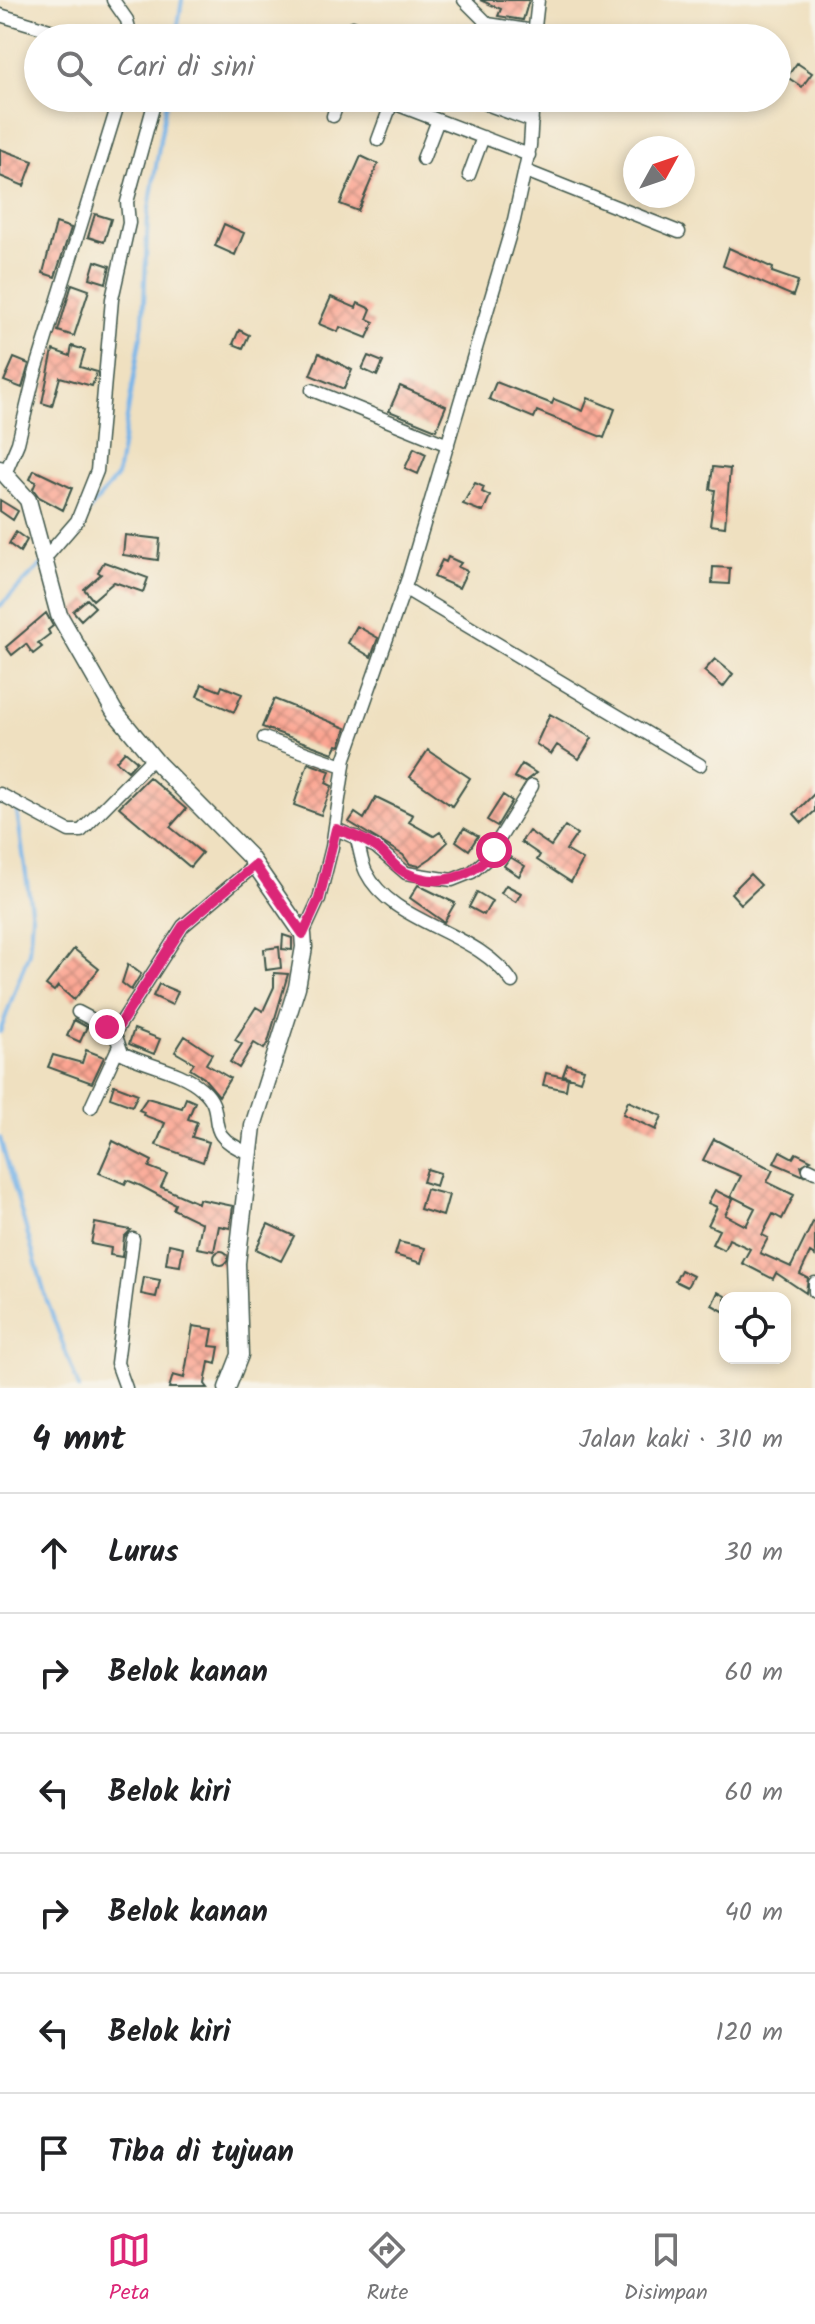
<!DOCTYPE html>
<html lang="id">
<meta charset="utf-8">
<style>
:root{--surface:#fff;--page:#f6f6f6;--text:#202124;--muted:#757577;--line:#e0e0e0;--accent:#db2777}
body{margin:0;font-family:Kalam,sans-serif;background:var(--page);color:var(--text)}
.controls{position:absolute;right:24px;bottom:24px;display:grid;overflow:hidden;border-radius:16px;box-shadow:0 4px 12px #0003}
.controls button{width:72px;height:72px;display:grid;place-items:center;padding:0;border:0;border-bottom:2px solid var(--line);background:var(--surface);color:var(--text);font:40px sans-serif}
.compass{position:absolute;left:623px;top:136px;width:72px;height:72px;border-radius:50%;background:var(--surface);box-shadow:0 4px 12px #0003;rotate:50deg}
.stop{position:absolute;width:24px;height:24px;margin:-18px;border:6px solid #db2777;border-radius:50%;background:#fff}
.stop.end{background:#db2777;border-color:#fff;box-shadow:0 2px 8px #0008}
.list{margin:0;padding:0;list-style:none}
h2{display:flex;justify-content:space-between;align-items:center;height:104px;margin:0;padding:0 32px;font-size:34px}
h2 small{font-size:26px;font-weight:400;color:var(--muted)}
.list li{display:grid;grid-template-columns:52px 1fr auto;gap:24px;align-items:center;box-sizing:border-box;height:120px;padding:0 32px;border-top:2px solid var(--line)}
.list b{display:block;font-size:30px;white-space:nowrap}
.list em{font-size:26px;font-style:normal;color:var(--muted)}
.icon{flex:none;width:44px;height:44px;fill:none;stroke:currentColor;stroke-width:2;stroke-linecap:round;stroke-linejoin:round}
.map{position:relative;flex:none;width:815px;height:1388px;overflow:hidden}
.search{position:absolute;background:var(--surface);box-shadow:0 4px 12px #0003;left:24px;right:24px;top:24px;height:88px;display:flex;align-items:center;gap:20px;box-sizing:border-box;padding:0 28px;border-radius:44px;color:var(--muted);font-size:30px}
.sheet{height:824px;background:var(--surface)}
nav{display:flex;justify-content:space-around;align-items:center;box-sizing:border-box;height:112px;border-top:2px solid var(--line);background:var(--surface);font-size:22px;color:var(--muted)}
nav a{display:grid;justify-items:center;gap:4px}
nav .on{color:var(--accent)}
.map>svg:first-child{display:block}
</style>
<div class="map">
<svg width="815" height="1388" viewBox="0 0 815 1388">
<defs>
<pattern id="building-cross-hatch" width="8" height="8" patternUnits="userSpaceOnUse" patternTransform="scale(2)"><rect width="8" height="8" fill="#fca592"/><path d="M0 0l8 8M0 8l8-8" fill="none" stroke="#cb8878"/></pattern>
</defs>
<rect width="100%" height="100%" fill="#f7f3e8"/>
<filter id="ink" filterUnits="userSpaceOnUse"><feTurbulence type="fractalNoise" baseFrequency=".0125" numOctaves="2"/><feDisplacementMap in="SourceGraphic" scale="16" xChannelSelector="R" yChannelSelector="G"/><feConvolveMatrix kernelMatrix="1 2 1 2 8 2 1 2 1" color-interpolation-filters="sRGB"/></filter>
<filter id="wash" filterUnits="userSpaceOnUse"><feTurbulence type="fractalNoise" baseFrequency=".006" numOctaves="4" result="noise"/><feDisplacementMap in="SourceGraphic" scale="32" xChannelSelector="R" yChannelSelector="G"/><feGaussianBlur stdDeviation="1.8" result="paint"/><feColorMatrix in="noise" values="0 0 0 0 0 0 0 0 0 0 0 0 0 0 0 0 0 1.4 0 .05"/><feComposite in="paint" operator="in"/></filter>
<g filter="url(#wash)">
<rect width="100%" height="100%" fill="#efe0c0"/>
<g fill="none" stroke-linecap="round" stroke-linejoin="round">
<!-- stream -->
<path stroke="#76b4e9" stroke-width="4" d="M176 38 182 0
M84 517 117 476 143 323 148 215 167 98
M0 606 41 565
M0 1032 29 952 32 916 17 812
M0 1138 46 1298 79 1388"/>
</g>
<g id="blocks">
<!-- building -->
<path fill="url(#building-cross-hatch)" d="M480 0H529L523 20 498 16 501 9Z
M797 63 812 73 802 87 787 77Z
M0 149 33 161 24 186 0 176Z
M361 156 378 164 358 211 340 204Z
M95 214 111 219 104 242 88 237Z
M56 223 71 228 55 277 43 273Z
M224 224 244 233 235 255 215 246Z
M729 248 773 268 772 272 798 281 793 296 723 266Z
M95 261 110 266 106 283 90 278Z
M72 284 89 290 74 336 58 331Z
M331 297 356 308 358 303 371 309 367 319 374 322 367 338 340 327 338 332 319 324Z
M239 330 249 335 243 348 233 344Z
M72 346 85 350 80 367 97 372 92 386 60 377 52 406 42 403 53 350 70 356Z
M319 353 352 370 344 389 310 375Z
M368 356 383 362 377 376 362 369Z
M14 358 29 364 22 388 4 381Z
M496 382 552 404 554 399 583 411 588 398 615 409 604 438 537 411 534 418 489 399Z
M400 386 446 406 436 430 389 411Z
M414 448 426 454 418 474 405 468Z
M713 467 730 469 725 527 710 525 715 490 710 489Z
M34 470 72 488 63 510 39 497 33 489 36 482 30 479Z
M475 483 484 487 482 492 490 496 483 512 463 504Z
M0 500 18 511 13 520 0 511Z
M16 532 27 540 20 552 9 544Z
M125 535 160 539 158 560 123 555Z
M448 557 461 563 458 567 467 571 459 588 434 577 442 560 446 562Z
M104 562 148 578 143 592 114 582 93 600 84 589 101 574 98 572Z
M713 567 730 568 729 584 712 583Z
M87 599 95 607 81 620 73 611Z
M46 613 53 626 48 630 50 634 38 643 42 647 33 654 26 644 12 655 6 647Z
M357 626 378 638 371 657 348 643Z
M715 659 733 674 723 687 704 671Z
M202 684 220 691 222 686 242 694 234 712 197 696Z
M274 699 346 728 340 746 337 745 333 753 262 727Z
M550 714 592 738 579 759 557 745 551 754 536 744Z
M428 750 470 778 452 806 410 777Z
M125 751 137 761 128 771 116 761Z
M308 763 330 771 326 783 332 786 321 815 294 805Z
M522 764 536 773 524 782 514 777Z
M149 777 186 809 170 827 202 853 190 867 119 807Z
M815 793V811L802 823 794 814Z
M503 795 512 801 497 826 487 820Z
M376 797 413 815 409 822 434 836 440 832 448 842 431 858 419 866 410 864 403 855 349 822 355 813 364 819Z
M565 826 577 834 566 850 583 860 571 882 537 860 540 855 521 842 529 831 551 846Z
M464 828 478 836 469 850 456 841Z
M510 857 525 866 519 876 504 866Z
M750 874 761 885 741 904 731 893Z
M418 885 455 903 444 922 410 898Z
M506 885 521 893 516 902 501 893Z
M477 892 492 901 484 915 469 907Z
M283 935 292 938V950L282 949Z
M279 947 281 968 266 970 264 949Z
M74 949 99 969 74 1000 58 986 54 991 46 985Z
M128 964 141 974 131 990 122 983Z
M274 973 288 974 268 1042 264 1049 254 1043 239 1068 230 1062 242 1044 235 1040 256 1007 263 1011 274 987Z
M159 984 178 992 172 1005 153 996Z
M74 1020 87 1027 80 1042 67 1036Z
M134 1029 160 1039 154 1054 129 1044Z
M185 1036 212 1054 206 1064 230 1078 219 1096 204 1078 190 1069 194 1063 175 1052Z
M86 1050 104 1057 92 1083 48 1067 53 1055 82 1063Z
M567 1064 584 1069 580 1081 563 1075Z
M546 1073 568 1078 566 1090 543 1085Z
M114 1085 138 1094 132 1106 110 1098Z
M147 1098 182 1108 186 1098 195 1102 188 1119 197 1122 192 1137 209 1142 203 1162 156 1145 165 1123 143 1115 144 1112 139 1110Z
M628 1101 662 1116 656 1130 623 1114Z
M714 1139 773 1170 767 1182 794 1195 782 1219 773 1214 762 1235 768 1238 760 1253 791 1267 815 1218V1256L810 1253 800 1274 808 1278 806 1293 776 1273 773 1279 742 1263 750 1249 729 1239 724 1250 712 1244 719 1230 708 1225 717 1207 708 1203 715 1190 733 1199 725 1215 746 1226 755 1208 731 1196 741 1176 703 1160Z
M113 1141 152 1161 149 1167 167 1174 161 1187 198 1203 199 1199 233 1206 230 1228 219 1226 214 1251 197 1248 202 1223 173 1209 175 1204 141 1186 127 1180 125 1184 99 1173Z
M780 1151 793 1158 796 1153 811 1160 801 1166 804 1176 774 1163Z
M427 1169 440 1173 436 1186 423 1182Z
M426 1189 449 1195 443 1216 420 1209Z
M95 1223 131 1230 124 1237 122 1257 110 1255 111 1248 91 1244Z
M268 1224 294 1236 281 1261 256 1249Z
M399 1242 425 1248 421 1263 395 1255Z
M169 1244 183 1247 180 1266 166 1264Z
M214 1258a7 7 0 1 1 14 0a7 7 0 1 1-14 0Z
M681 1270 693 1276 687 1287 675 1281Z
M144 1277 160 1280 156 1297 141 1294Z
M718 1292 725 1296V1312L712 1305Z
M193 1326 213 1329 210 1346 219 1347 216 1364 209 1362 205 1384 208 1388H169L173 1375 184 1378Z"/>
</g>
</g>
<g filter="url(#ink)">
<use href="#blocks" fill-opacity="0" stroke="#3e5549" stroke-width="2"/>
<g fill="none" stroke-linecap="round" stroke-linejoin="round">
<defs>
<path id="minor" d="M113 0 127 20 131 38
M464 0 488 24 534 31
M0 15 76 38
M534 36 538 0
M349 38 353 27
M380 98 529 155
M470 98 532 121
M293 100 294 98
M333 116 339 98
M378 140 392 102
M423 159 438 120
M526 171 679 232
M469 175 483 137
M312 390 448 445
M5 474 18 443 34 377 120 98
M45 558 77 521 97 471 112 299 129 223 127 202 154 104 144 98
M404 588 700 765
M264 738 343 766
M0 794 69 831H81L153 758
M336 829 376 847 406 873 452 880 472 872 487 859 532 786
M356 837C360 848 361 862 366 872 392 925 478 930 512 982
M303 934 319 899 332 847 345 758 408 578 514 220 530 146 533 98
M78 1012 114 1031 122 1053C147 1066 181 1070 202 1089 231 1114 196 1132 249 1153
M115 1032 183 926 255 865
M91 1107 118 1048
M809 1169 815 1172
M815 1283V1292
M126 1388 117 1363 133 1239"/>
<path id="tertiary" d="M0 469 28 500 59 615 114 711 159 765 249 856 303 934 304 947 297 987 253 1126 237 1263 240 1355 227 1388"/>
</defs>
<!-- minor casing -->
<use href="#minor" stroke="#3e5549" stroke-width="15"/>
<!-- tertiary casing -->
<use href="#tertiary" stroke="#3e5549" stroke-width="19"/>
<!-- minor -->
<use href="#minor" stroke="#fff" stroke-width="12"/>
<!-- tertiary -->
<use href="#tertiary" stroke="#fff" stroke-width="16"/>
</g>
</g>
<g fill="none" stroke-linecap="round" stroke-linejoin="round" filter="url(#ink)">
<!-- route -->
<path stroke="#db2777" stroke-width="10" d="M107 1027 115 1032 183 926 255 865 303 934 319 899 336 829C351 834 368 840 381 851 389 858 395 868 404 872 438 889 473 878 494 850"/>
</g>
</svg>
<div class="controls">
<button><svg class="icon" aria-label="locate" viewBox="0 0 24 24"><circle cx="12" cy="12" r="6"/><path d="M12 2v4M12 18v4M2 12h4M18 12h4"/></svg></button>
</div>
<svg class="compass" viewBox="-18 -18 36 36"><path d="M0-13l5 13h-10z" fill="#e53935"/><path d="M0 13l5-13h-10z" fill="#757577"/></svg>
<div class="stop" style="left:494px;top:850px"></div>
<div class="stop end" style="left:107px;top:1027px"></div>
<div class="search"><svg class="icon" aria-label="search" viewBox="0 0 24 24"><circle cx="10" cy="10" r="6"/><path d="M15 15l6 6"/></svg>Cari di sini</div>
</div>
<section class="sheet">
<h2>4 mnt<small>Jalan kaki · 310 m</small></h2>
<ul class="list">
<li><svg class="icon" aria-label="ahead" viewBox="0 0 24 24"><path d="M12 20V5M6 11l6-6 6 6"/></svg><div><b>Lurus</b></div><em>30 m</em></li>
<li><svg class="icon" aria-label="right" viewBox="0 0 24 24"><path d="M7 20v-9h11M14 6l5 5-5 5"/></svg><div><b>Belok kanan</b></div><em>60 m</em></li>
<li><svg class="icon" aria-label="left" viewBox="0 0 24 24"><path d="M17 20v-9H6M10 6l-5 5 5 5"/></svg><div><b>Belok kiri</b></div><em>60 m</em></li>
<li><svg class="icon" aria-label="right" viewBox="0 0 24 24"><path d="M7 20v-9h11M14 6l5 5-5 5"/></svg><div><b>Belok kanan</b></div><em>40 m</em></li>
<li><svg class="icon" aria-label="left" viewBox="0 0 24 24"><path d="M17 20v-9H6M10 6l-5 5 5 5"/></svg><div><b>Belok kiri</b></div><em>120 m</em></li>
<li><svg class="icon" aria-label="arrive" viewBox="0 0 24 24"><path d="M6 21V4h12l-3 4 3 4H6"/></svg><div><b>Tiba di tujuan</b></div></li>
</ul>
</section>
<nav>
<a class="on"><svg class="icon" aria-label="map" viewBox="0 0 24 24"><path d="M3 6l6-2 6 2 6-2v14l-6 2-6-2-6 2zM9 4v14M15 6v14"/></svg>Peta</a>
<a><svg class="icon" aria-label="directions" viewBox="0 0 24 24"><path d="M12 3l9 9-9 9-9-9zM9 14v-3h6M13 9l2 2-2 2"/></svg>Rute</a>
<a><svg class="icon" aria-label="saved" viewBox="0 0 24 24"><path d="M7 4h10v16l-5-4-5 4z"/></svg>Disimpan</a>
</nav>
